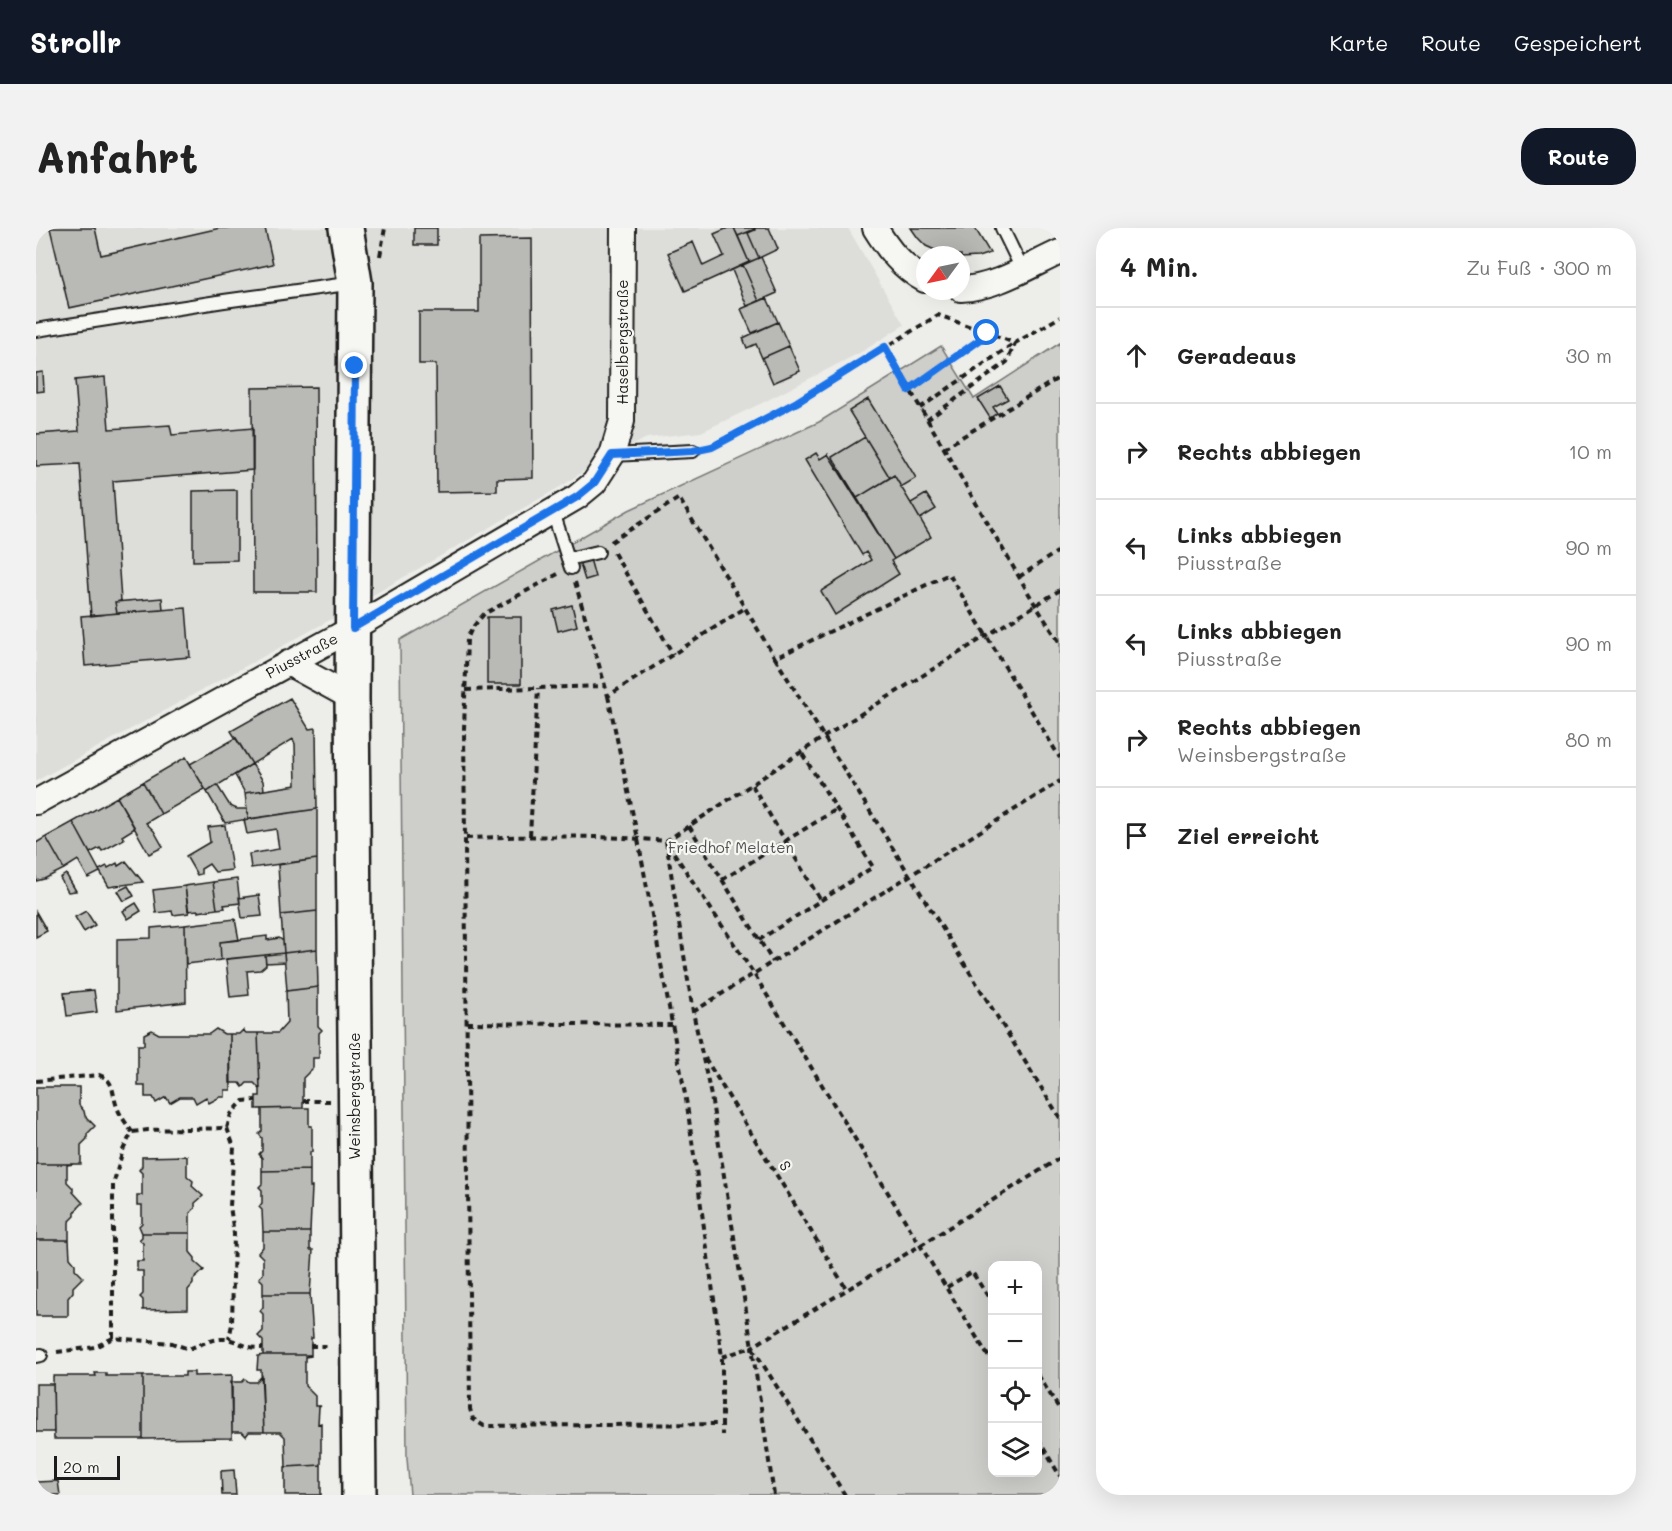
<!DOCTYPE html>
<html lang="de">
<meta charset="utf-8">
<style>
:root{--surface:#fff;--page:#f2f2f2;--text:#222;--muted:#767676;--line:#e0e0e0;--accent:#111827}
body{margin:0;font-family:Mali,sans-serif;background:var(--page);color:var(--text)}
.controls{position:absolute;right:18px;bottom:18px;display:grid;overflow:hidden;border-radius:12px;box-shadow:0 6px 24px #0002}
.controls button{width:54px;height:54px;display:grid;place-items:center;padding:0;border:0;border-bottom:2px solid var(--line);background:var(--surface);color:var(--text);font:30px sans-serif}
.compass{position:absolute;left:880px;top:18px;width:54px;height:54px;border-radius:50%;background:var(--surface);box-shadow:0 6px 24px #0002;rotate:237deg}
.scale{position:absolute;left:18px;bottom:15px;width:66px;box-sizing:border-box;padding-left:6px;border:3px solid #1c1c1c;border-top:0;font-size:16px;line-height:21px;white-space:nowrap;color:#1c1c1c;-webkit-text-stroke:4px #f6f6f2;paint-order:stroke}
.stop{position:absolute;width:18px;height:18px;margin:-14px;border:4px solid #1a73e8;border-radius:50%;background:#fff}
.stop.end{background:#1a73e8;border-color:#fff;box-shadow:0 2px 6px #0008}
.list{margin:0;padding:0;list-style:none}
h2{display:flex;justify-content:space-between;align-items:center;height:78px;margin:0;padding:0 24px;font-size:26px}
h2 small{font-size:20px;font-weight:400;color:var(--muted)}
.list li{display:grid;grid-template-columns:39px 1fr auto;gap:18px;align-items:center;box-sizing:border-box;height:96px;padding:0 24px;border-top:2px solid var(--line)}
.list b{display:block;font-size:22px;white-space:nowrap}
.list p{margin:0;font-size:20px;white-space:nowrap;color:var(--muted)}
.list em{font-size:20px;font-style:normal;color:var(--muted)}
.icon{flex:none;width:33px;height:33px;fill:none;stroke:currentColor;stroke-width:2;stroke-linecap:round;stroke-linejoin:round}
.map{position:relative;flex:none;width:1024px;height:1267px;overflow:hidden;border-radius:24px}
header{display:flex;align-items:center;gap:36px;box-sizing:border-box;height:84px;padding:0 30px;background:var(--accent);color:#fff}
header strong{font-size:28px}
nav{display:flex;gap:33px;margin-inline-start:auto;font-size:21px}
.intro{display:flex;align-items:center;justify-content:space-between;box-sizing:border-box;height:144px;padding:0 36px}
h1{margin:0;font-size:42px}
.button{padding:15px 27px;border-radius:24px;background:var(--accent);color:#fff;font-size:21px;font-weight:700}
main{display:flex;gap:36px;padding:0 36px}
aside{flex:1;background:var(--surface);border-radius:24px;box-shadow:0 6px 24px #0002}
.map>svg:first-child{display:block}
</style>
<header>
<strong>Strollr</strong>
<nav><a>Karte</a><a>Route</a><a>Gespeichert</a></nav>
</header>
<div class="intro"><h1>Anfahrt</h1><a class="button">Route</a></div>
<main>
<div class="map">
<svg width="1024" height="1267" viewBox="0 0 1024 1267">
<rect width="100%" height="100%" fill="#edede9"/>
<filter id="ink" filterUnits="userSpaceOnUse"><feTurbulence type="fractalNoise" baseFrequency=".0167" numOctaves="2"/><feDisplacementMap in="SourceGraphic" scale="12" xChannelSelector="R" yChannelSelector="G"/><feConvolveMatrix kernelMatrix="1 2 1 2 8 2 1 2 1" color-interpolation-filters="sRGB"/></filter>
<g filter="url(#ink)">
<!-- built -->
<path fill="#ddddda" d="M0 0H812L868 97 827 123 728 174 665 204 611 210 561 234 529 256 292 393 0 553Z"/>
<!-- green -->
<path fill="#cececb" stroke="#757574" stroke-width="1.5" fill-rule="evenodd" d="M1024 115V1267H374L371 1230 364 412 593 282 783 194 905 118 938 171ZM957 1038H1002V1244H957Z"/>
<!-- building -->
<path fill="#b9b9b6" stroke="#1c1c1c" stroke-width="1.5" d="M14 0H59L65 27 184 0H229L237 36 33 80Z
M378 0H401V17H378Z
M692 0H698L713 34 649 63 632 25 657 14 667 38 688 28 678 6Z
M698 0H719V1L702 8Z
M733 0 742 21 723 30 712 5 719 2V0Z
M875 0H939L954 25 942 29 925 30V27H910L890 18 882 10Z
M719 1 712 5 723 30 713 34 702 8Z
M496 10 497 250 461 251V263L401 264 400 136H383V84H443V11Z
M725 29 741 65 723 73 707 37Z
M707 37 723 73 711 78 696 42Z
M731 70 742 94 716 105 705 81Z
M742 94 753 118 726 130 720 116 711 120 707 110Z
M753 118 764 143 737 155 726 130Z
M7 144 8 163 0 164V145Z
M69 149 73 201 134 197 136 207 217 200V242L77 253 85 373 79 374 81 385 55 388 44 236 0 238V206L43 203 39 152Z
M964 158 972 171 957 179 961 185 954 190 942 171Z
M280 159 281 364H217L216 160Z
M832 171 880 250 865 259 858 247 854 250 813 183Z
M829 209 854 250 821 270 796 229Z
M780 225 784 231 792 226 858 331 855 333 863 346 799 387 785 363 835 332 830 324 826 327 769 232Z
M858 247 895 309 858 331 821 270Z
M201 262V332L157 333V263Z
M890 266 900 281 884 291 875 275Z
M553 327 559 349 549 352 542 330Z
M126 370 127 382 81 385 79 374Z
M536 377 541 398 522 403 517 382Z
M150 380 154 429 49 438 45 388Z
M451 389H485V456H451Z
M254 470 273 501 280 500 281 581 212 591 209 565 260 557 259 516 257 511 216 536 195 503Z
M200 510 216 536 171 564 154 536Z
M150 529 169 561 125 586 107 554Z
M216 536 227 553 228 562 209 565 199 547Z
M107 554 125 586 110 595 118 603 127 619 113 626 81 569Z
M181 557 194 578 201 581H211L212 591 189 595 171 564Z
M81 569 99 600 86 608 88 611 66 623 64 620 54 625 37 594Z
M281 581V631L215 640 213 626 243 621 240 601 211 606 208 592Z
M37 594 64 644 52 650 42 632 28 641 10 609Z
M189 597 196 642 179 644 173 636 165 641V646L161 647 150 628 174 614 172 599Z
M10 609 28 641 8 651 0 653V615Z
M281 631V683L245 687 242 637Z
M90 633 107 654 73 659 63 642 71 638 72 640 81 635 82 638Z
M30 646 40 663 32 664 24 650Z
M201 651 204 675 188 677 189 680 181 681 177 654Z
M177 654 181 681 162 684V682L152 683 149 658Z
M92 658 98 668 88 673 82 663Z
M149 658 153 685 137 687 136 683 120 685 117 662Z
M223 667 226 688 206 690 203 670Z
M100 675 105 683 92 691 87 683Z
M50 683 59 697 48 704 39 689Z
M281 683V721L248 725 245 687Z
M0 684 11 703 0 709Z
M199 691 203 712 184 714 185 732 150 736 149 697Z
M149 697 150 774 81 782V711L115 710V700Z
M231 708V712L243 710 247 713 248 725 185 732 184 714Z
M281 721 282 759 251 763 248 725Z
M248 725 249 734 230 735 229 727Z
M229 727 230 737 224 742 211 743 213 767 194 769 190 731Z
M282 759V798L286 802 283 805V830H277V840L267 850V880L220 881V868H224V861L222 805H242L251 795 250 763Z
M58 762 61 784 31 788 28 765Z
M180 801 188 806H194L195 862H189V869H184L173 875 170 869 160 875 157 869H144L134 875 130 869 120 875 117 869H109V858H102V817H108V806L116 802 123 806H173Z
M207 802 210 805H222L224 861 218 855H211L207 859 204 855H194V806H203Z
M0 859H43V877L48 883 49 888 59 898 51 906V911L45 917V936H0Z
M267 880H273V898H276V924H274V942L226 943V930L223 926 226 923V910L223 906 226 903V881Z
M151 928V948L157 953 156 958 167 968 159 975V980L154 985V1005H106L103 998 106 995V977H101V967H106V945L103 942 106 938V929Z
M0 936H38L31 937V954L37 960V964L47 975 39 983V988L33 994V1012H0Z
M274 942V959H276L274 1004H227L226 982 223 979 226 975V962L223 959 226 956V943Z
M227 1004H274V1022H277L274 1066H227V1054L223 1050 227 1046V1030L222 1025 227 1019Z
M106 1005H154V1024L159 1030V1034L168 1042 157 1052V1056L152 1062V1081L107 1082V1072L104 1069 107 1066V1043H101V1033H107V1015L103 1012 106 1009Z
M0 1012H33L34 1030 39 1036V1041L47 1049 37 1059V1064L32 1070V1088H0Z
M227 1066H274L277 1110H275V1127H227V1113L222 1108 227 1103V1086L224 1083 227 1079Z
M227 1127H275V1128L269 1129V1158L279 1168V1178H285L283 1179 282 1196 285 1195V1237L250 1239 249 1209 244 1204H228L225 1142H221L222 1128Z
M149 1144H158V1148L196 1147V1210L107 1211V1148H149Z
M59 1145H70V1148H107V1211H18L17 1148H60Z
M226 1148 228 1204H213L210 1208 206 1204H196L195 1154H206L209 1151 213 1154H220Z
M0 1156H17L18 1204H0Z
M285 1237V1267H249V1239Z
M198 1242 200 1267H186L185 1243Z
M22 1253 24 1267H0V1254Z"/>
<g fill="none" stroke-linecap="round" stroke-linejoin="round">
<defs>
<path id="lane" d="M966 0 986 41
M0 102 188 73 318 55
M576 227 657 223
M517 284 535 340
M532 331 562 324
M0 1128 5 1127"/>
<path id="street" d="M839 0C852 21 866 40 889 52
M925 61C959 60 993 38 1024 24
M252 435 316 470
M0 574 317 400 541 269 558 255 576 227 586 193 587 0"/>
<path id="secondary" d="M310 0 319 55 316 470 323 1267"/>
</defs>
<!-- lane casing -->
<use href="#lane" stroke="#1c1c1c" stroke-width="16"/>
<!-- street casing -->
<use href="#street" stroke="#1c1c1c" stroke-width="28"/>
<!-- secondary casing -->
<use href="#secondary" stroke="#1c1c1c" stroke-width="38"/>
<!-- path -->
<path stroke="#1c1c1c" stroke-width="4" stroke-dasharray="6 4.5" stroke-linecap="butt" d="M344 28 349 0
M849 119 1000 378 1024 415
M873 162 952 106
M884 180 977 116
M891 192 971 134 979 115
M672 220 761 174 902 87 979 115 1024 89
M908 220 1024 149
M575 314 643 270 739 430 913 346 1024 530
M578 325 637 426
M522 346 448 386 436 400 431 411 428 501 434 1181 437 1191 448 1198 686 1196
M983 349 1024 322
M539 354 572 468 709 380
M739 430 1024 890
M430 462 569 458
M572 468 602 611 651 877 686 1129V1207
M716 557 785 673
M653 598 737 734
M494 608 502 460
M430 610C497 608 564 607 630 613L788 509 1024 362
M630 613 657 784 675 868 716 1119 809 1267
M632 616 718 746 957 1136
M686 652 801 581
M723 712 837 639 765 524
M657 784 1024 553
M431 795 636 797
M669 830 811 1062
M0 853 63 847C79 852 76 866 81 879 84 888 91 896 96 904
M267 873H294
M191 900 195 886 207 873 220 872
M911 1059 936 1044 957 1076
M77 1110V957L87 922 96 904 112 902 191 900 198 919 194 978 198 1006 196 1096 193 1111
M274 1118H295
M21 1124 59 1119 77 1110 136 1115 153 1121C165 1116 182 1108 195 1112 211 1117 208 1120 227 1120
M686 1129 716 1119
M1002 1147 1024 1182
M1002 1211 1024 1248
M738 1267 716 1119 885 1017 1024 930"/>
<!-- lane -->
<use href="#lane" stroke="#f6f6f2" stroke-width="12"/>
<!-- street -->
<use href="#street" stroke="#f6f6f2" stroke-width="24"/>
<!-- secondary -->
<use href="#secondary" stroke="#f6f6f2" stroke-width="33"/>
</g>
</g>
<g fill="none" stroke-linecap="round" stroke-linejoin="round" filter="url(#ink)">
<!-- route -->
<path stroke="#1a73e8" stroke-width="8" d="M319 138 317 400 541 269 558 255 576 227 657 223 676 219 761 174 849 119 873 162 952 106 951 105"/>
</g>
<g text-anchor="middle" stroke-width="4.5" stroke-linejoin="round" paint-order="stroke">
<!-- street labels -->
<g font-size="15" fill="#1c1c1c" stroke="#f6f6f2">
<text transform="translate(587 114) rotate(-90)" y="5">Haselbergstraße</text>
<text transform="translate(266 428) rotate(-28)" y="5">Piusstraße</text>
<text transform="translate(319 868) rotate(-90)" y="5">Weinsbergstraße</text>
<text transform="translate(749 938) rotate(58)" y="5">S</text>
</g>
<!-- park labels -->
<g font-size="15" fill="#515151" stroke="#f6f6f2">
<text x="695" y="625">Friedhof Melaten</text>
</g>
</g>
</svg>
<div class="controls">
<button>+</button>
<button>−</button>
<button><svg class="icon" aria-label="locate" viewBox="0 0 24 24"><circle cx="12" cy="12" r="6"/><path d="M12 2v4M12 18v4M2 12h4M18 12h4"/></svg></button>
<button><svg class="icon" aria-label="layers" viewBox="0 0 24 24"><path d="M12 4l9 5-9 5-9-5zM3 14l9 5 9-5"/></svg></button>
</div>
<svg class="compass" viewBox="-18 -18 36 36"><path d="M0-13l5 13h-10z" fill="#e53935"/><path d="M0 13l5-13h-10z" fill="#767676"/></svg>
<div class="scale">20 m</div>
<div class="stop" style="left:951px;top:105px"></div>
<div class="stop end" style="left:319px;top:138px"></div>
</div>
<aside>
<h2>4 Min.<small>Zu Fuß · 300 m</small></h2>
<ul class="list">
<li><svg class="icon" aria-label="ahead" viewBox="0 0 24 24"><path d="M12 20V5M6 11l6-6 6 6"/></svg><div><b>Geradeaus</b></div><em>30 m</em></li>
<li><svg class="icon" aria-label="right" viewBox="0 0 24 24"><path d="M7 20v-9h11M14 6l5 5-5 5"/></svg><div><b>Rechts abbiegen</b></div><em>10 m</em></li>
<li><svg class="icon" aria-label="left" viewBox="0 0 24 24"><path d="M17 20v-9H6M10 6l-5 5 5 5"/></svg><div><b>Links abbiegen</b><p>Piusstraße</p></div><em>90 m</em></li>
<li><svg class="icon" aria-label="left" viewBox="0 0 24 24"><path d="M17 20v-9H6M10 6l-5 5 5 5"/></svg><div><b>Links abbiegen</b><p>Piusstraße</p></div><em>90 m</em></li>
<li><svg class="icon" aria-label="right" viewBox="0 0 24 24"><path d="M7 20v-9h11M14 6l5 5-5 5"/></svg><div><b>Rechts abbiegen</b><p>Weinsbergstraße</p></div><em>80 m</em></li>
<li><svg class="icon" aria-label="arrive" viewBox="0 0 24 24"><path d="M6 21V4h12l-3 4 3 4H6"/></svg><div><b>Ziel erreicht</b></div></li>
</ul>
</aside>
</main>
